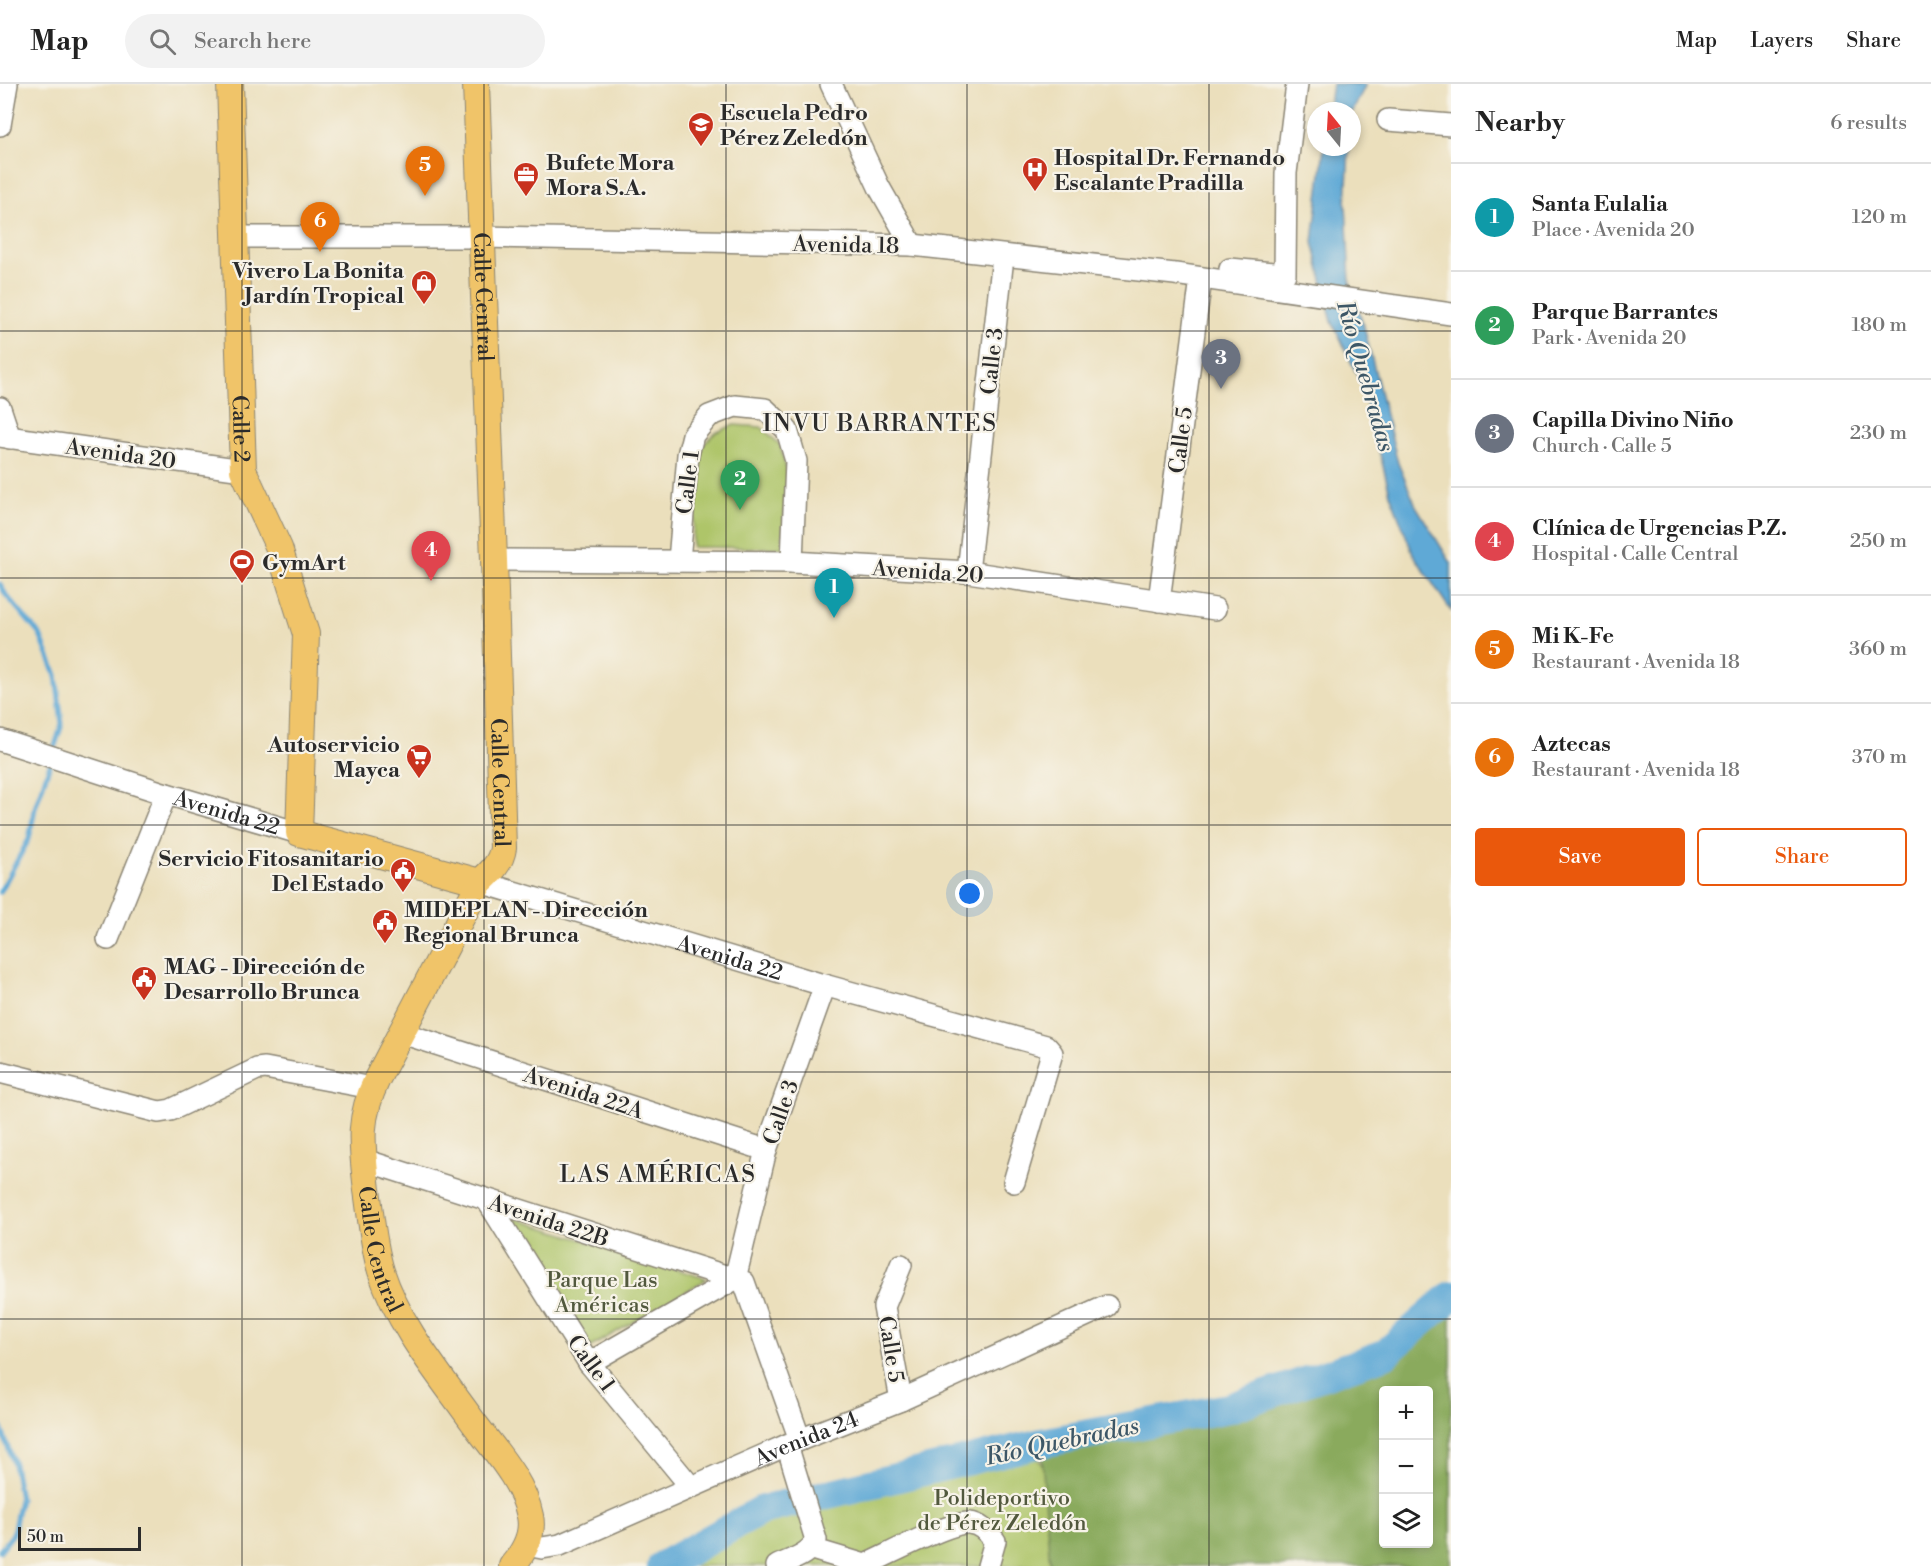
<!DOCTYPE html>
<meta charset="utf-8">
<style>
:root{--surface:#fff;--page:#f2f2f2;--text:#222;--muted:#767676;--line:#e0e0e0;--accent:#ea580c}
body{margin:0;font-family:"Libre Bodoni",serif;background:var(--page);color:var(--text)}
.controls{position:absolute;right:18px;bottom:18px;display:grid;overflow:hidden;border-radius:6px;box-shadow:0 3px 9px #0003}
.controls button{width:54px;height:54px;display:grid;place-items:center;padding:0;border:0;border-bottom:2px solid var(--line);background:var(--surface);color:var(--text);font:30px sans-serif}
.compass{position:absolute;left:1307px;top:18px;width:54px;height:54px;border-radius:50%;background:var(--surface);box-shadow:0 3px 9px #0003;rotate:342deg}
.scale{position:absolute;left:18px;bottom:15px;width:123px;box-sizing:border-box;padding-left:6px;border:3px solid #2b2b2b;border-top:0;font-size:16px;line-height:21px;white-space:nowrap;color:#2b2b2b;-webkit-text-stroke:4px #f7f3e8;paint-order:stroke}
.you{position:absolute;left:970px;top:810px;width:21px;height:21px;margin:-15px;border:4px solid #fff;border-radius:50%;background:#1a73e8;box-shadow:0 0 0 9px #1a73e833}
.badge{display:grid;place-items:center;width:39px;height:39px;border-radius:50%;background:var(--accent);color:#fff;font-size:20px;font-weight:700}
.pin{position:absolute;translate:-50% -50px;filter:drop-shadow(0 2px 3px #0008)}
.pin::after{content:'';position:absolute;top:32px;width:21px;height:18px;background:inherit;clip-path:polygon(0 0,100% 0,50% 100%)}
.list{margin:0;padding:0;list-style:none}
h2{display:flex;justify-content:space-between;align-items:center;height:78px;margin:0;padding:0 24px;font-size:26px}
h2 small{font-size:20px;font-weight:400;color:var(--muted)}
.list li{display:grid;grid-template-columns:39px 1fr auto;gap:18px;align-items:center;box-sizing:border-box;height:108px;padding:0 24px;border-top:2px solid var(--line)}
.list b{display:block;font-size:22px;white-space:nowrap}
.list p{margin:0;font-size:20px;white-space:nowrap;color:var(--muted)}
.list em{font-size:20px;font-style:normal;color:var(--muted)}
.actions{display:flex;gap:12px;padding:18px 24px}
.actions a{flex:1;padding:14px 0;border:2px solid var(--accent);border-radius:6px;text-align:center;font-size:21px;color:var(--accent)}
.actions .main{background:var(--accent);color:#fff}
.icon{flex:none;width:33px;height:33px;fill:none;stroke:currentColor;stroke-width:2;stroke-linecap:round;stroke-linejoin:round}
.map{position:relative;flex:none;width:1451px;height:1482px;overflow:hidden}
header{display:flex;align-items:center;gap:36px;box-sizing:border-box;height:84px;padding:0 30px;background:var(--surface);border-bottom:2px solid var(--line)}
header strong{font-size:28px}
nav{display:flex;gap:33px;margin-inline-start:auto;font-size:21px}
.search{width:420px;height:54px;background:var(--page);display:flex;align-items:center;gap:15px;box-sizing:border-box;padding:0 21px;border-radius:33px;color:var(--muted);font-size:22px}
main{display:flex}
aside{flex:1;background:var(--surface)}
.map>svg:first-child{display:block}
</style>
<header>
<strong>Map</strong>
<div class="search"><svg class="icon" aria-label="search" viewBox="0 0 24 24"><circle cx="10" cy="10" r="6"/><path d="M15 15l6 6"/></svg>Search here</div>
<nav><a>Map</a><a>Layers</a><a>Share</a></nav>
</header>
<main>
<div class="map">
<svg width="1451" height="1482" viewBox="0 0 1451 1482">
<rect width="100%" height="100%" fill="#f7f3e8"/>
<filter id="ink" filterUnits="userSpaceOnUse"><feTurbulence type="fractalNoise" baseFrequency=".0167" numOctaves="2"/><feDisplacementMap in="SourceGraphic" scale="12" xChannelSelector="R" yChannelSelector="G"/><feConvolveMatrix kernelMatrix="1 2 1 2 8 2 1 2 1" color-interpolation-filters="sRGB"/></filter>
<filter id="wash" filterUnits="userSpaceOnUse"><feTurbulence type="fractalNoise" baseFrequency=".008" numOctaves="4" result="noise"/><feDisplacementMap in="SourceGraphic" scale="24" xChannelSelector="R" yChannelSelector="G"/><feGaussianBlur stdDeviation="1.35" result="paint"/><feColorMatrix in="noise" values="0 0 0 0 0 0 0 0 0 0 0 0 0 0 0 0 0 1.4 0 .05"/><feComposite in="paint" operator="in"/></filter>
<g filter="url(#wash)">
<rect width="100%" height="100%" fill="#ebdfbc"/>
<!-- green -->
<path fill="#aec569" stroke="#6c784a" stroke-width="1.5" d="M734 341 761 343 780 361 787 389 782 464 692 463 700 364 715 349Z
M497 1129 707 1195 589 1264Z
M1029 1362 1054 1398 1056 1482H662L762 1426Z"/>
<!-- forest -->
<path fill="#8aaa5d" stroke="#5a6a44" stroke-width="1.5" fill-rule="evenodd" d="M1451 1212V1482H1050L1041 1359 1229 1324 1385 1270ZM1384 1306H1428V1460H1384Z"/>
<!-- water -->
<path fill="#5ea9d6" stroke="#446a80" stroke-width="1.5" d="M1332 0H1366L1352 29V27H1328Z
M1324 63H1349L1346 121 1350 198 1364 243 1398 379 1416 422 1451 479V527L1413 470 1390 410 1374 346 1360 297 1332 238 1313 158Z"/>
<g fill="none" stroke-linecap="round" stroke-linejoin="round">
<!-- stream -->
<path stroke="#5ea9d6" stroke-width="5" d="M0 500 6 511 40 551 56 591 62 640 53 668
M0 808 29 755 35 724 51 677
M0 1341 14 1380 20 1415 13 1450 0 1467"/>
<!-- river -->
<path stroke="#5ea9d6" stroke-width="30" d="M662 1482 762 1426 1041 1359 1229 1324 1385 1270 1451 1212"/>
</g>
</g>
<g filter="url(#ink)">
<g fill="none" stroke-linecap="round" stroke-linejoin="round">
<defs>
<g id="minor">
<path d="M831 0 879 103 912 161"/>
<path d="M1388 36 1451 41"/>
<path d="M0 41 7 0"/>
<path d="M236 153H483L912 161 1175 190 1451 230"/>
<path d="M1230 185 1285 190 1286 89 1297 0"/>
<path d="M0 324 10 354"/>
<path d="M0 352 243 386"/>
<path d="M494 476 792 478 968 488 1215 525"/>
<path d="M679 477 688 371 693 351 709 332 735 322 765 325 787 346 796 377 792 478"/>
<path d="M968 488 1003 173"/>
<path d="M1159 517 1201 194"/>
<path id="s1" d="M0 656 160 708 299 749"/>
<path id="s2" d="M480 798 820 900 1046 962 1052 969 1014 1098"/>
<path d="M108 855 166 710"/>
<path d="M402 949 766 1066"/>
<path d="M0 988 159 1028 171 1026 257 985 265 984 372 1004"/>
<path d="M364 1076 744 1198 800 1356"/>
<path d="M487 1116 589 1279 691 1403"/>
<path d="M735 1195 766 1066 825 901"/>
<path d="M589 1279 735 1195"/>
<path d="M901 1316 884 1223 901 1181"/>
<path id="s3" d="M526 1461 542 1464 560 1461 787 1361 901 1316 1107 1222"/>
<path d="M812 1465 865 1481C886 1472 950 1437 969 1439 981 1440 988 1449 995 1457L988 1482"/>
<path d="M777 1482C792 1475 809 1471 816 1456L787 1361"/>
</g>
<g id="major">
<path id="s4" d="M230 0 243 386 279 464 306 550 299 749 480 798"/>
<path id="s5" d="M476 0 494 476 503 764C501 779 491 788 480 798L377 995C357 1037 362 1062 367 1106 371 1133 373 1161 381 1187 399 1243 440 1291 474 1339 495 1367 523 1397 530 1432 534 1451 524 1468 512 1482"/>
</g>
</defs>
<!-- minor casing -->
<use href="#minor" stroke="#8b8574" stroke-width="24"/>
<!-- major casing -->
<use href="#major" stroke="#8b8574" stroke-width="28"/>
<!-- minor -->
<use href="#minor" stroke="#fff" stroke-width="21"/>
<!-- major -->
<use href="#major" stroke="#f0c469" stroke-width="26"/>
</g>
</g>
<!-- grid -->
<path fill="none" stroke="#2b2b2b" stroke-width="1.5" stroke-opacity="0.55" d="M242 0V1482M484 0V1482M726 0V1482M967 0V1482M1209 0V1482M0 247H1451M0 494H1451M0 741H1451M0 988H1451M0 1235H1451"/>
<!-- icons -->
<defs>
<symbol id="school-pin" viewBox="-11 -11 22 30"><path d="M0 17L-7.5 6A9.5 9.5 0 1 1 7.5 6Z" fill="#c8321e" stroke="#f7f3e8"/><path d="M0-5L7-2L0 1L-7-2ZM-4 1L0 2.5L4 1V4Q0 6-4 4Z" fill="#fff"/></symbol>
<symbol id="hospital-pin" viewBox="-11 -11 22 30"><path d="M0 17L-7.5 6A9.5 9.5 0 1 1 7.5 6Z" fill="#c8321e" stroke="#f7f3e8"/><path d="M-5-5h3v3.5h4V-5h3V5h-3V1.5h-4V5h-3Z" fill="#fff"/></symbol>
<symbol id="office-pin" viewBox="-11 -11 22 30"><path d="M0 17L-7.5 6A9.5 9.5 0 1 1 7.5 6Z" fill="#c8321e" stroke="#f7f3e8"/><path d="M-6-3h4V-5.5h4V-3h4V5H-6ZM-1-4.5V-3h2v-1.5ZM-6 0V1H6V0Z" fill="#fff"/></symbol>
<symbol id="shop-pin" viewBox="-11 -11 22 30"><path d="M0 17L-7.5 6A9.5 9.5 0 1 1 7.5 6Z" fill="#c8321e" stroke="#f7f3e8"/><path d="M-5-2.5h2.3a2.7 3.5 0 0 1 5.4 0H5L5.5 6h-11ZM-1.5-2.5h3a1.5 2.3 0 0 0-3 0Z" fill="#fff"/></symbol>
<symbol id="stadium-pin" viewBox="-11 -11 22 30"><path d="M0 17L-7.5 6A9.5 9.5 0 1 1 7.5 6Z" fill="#c8321e" stroke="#f7f3e8"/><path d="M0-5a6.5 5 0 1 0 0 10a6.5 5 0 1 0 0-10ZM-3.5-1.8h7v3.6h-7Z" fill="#fff"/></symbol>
<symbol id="supermarket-pin" viewBox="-11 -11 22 30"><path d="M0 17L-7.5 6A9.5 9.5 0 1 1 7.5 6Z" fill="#c8321e" stroke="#f7f3e8"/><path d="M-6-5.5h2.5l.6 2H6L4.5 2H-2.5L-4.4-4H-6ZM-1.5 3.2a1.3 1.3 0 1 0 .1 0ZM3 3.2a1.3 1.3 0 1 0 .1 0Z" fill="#fff"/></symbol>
<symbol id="civic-pin" viewBox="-11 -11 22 30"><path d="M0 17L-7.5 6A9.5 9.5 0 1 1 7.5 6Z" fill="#c8321e" stroke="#f7f3e8"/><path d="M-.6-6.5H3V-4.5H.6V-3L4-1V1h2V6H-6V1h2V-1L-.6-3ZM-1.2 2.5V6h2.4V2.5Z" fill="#fff"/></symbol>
</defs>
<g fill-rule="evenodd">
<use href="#school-pin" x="686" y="26" width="30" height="40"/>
<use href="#hospital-pin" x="1020" y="71" width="30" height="40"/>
<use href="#office-pin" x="511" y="76" width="30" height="40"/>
<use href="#shop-pin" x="409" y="184" width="30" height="40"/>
<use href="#stadium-pin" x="227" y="463" width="30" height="40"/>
<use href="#supermarket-pin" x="404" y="658" width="30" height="40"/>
<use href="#civic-pin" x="388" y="772" width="30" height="40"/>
<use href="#civic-pin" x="370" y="823" width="30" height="40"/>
<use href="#civic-pin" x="129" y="880" width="30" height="40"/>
</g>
<g text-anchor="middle" stroke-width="4.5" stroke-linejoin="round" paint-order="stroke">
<!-- poi labels -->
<g font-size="22" font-weight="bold" fill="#2b2b2b" stroke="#f7f3e8" text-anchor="start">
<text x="720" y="36">Escuela Pedro<tspan x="720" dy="25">Pérez Zeledón</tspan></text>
<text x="1054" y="81">Hospital Dr. Fernando<tspan x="1054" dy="25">Escalante Pradilla</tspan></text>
<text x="546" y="86">Bufete Mora<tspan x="546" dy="25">Mora S.A.</tspan></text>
<text x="404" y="194" text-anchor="end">Vivero La Bonita<tspan x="404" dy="25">Jardín Tropical</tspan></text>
<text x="262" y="486">GymArt</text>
<text x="400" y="668" text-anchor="end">Autoservicio<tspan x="400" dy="25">Mayca</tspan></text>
<text x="384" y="782" text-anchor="end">Servicio Fitosanitario<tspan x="384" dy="25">Del Estado</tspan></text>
<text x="404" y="833">MIDEPLAN - Dirección<tspan x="404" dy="25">Regional Brunca</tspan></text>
<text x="164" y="890">MAG - Dirección de<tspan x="164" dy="25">Desarrollo Brunca</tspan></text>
</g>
<!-- street labels -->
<g font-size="22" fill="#2b2b2b" stroke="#f7f3e8">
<text transform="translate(846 160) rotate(1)" y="8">Avenida 18</text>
<text dy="8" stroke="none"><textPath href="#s5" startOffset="213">Calle Central</textPath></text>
<text transform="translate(991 277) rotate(-84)" y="8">Calle 3</text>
<text dy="8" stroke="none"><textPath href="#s4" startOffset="345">Calle 2</textPath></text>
<text transform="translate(1180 356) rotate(-83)" y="8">Calle 5</text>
<text transform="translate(121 369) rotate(8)" y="8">Avenida 20</text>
<text transform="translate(687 398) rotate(-83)" y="8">Calle 1</text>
<text transform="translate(928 487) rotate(4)" y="8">Avenida 20</text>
<text dy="8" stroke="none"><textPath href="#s5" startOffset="699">Calle Central</textPath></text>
<text dy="8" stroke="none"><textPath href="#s1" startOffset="238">Avenida 22</textPath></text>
<text dy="8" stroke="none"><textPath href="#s2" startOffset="261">Avenida 22</textPath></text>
<text transform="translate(584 1008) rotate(18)" y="8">Avenida 22A</text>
<text transform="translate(780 1028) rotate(-71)" y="8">Calle 3</text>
<text transform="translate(549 1136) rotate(18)" y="8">Avenida 22B</text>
<text dy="8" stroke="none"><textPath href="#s5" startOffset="1203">Calle Central</textPath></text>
<text transform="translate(892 1265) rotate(81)" y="8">Calle 5</text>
<text transform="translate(592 1279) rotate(54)" y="8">Calle 1</text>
<text dy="8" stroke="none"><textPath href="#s3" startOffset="303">Avenida 24</textPath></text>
</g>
<!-- park labels -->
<g font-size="22" fill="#52593e" stroke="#f7f3e8">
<text x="602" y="1203">Parque Las<tspan x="602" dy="25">Américas</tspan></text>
<text x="1002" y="1421">Polideportivo<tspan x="1002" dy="25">de Pérez Zeledón</tspan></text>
</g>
<!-- water labels -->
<g font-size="24" font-style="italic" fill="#3d5767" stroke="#f7f3e8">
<text transform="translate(1366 292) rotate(74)" y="8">Río Quebradas</text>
<text transform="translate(1062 1357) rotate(-12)" y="8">Río Quebradas</text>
</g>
<!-- neighbourhood labels -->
<g font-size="24" letter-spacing="1.5" fill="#2b2b2b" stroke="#f7f3e8">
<text x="880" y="347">INVU BARRANTES</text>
<text x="658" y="1098">LAS AMÉRICAS</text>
</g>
</g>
</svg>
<div class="controls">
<button>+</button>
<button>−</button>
<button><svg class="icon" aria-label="layers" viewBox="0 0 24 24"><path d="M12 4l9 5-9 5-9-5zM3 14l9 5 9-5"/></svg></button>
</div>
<svg class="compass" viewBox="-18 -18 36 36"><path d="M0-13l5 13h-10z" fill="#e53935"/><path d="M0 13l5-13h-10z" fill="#767676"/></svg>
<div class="scale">50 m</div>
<div class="you"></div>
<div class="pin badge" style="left:834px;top:534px;background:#0f9aa8">1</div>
<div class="pin badge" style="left:740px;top:426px;background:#2e9e5b">2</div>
<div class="pin badge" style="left:1221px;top:305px;background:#6b7280">3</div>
<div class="pin badge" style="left:431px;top:497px;background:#e0444e">4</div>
<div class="pin badge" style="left:425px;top:112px;background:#e8710a">5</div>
<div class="pin badge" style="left:320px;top:168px;background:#e8710a">6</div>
</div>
<aside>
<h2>Nearby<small>6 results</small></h2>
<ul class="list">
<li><span class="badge" style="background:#0f9aa8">1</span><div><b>Santa Eulalia</b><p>Place · Avenida 20</p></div><em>120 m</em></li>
<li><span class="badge" style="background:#2e9e5b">2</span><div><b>Parque Barrantes</b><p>Park · Avenida 20</p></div><em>180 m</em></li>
<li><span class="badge" style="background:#6b7280">3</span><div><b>Capilla Divino Niño</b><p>Church · Calle 5</p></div><em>230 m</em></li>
<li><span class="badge" style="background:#e0444e">4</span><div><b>Clínica de Urgencias P.Z.</b><p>Hospital · Calle Central</p></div><em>250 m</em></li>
<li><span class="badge" style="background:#e8710a">5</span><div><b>Mi K-Fe</b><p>Restaurant · Avenida 18</p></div><em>360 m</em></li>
<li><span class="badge" style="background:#e8710a">6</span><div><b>Aztecas</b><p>Restaurant · Avenida 18</p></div><em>370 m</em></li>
</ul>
<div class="actions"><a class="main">Save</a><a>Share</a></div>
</aside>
</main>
